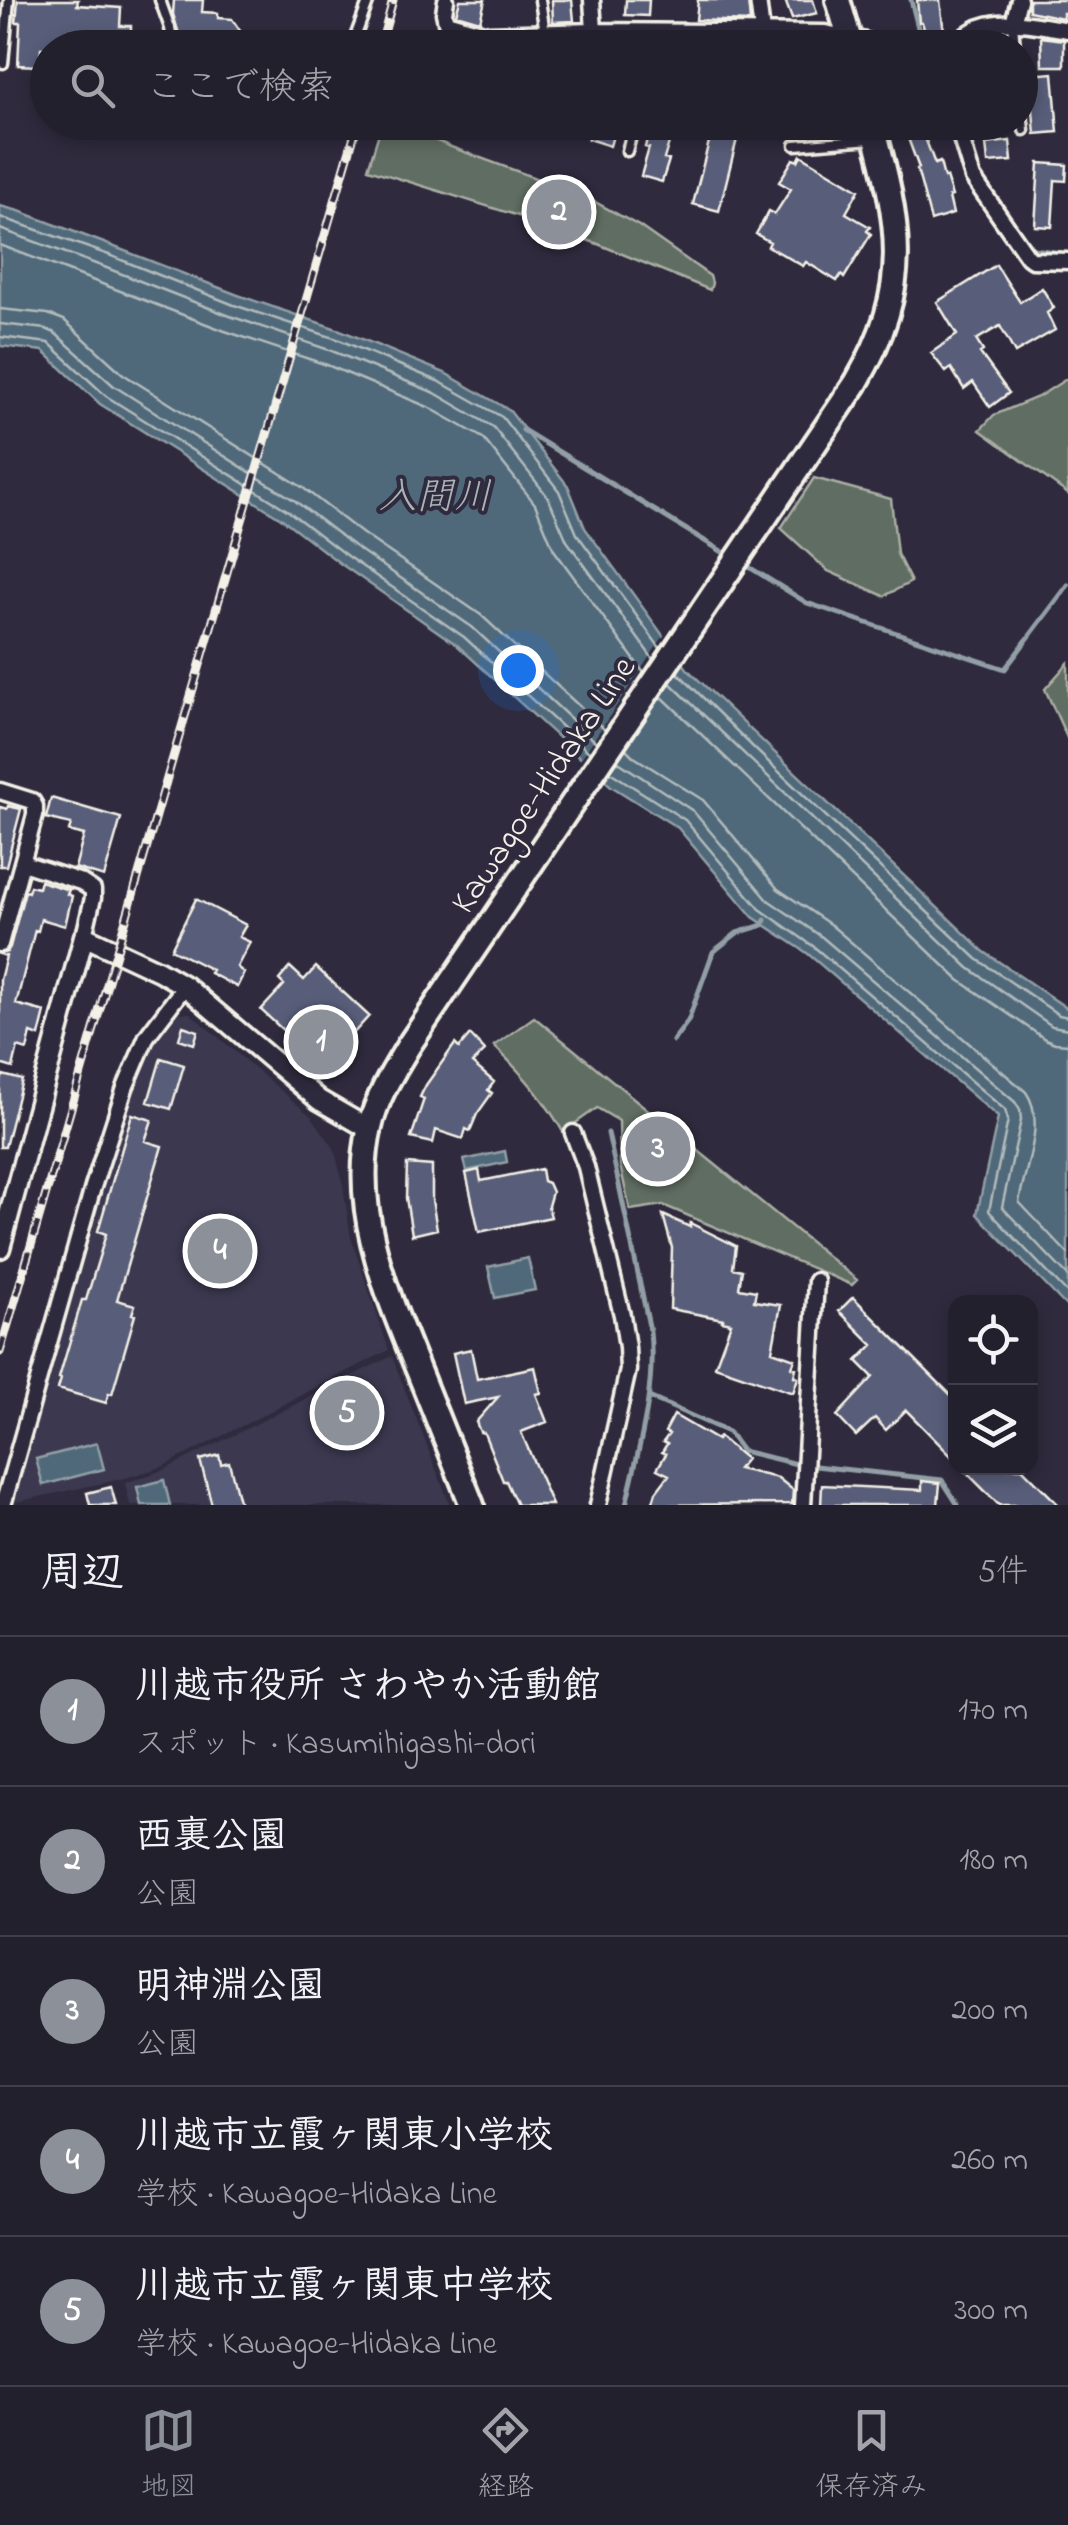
<!DOCTYPE html>
<html lang="ja">
<meta charset="utf-8">
<style>
:root{--surface:#23202e;--page:#2b2836;--text:#f1f3f6;--muted:#a3a3aa;--line:#403e4a;--accent:#8c9099}
body{margin:0;font-family:"Indie Flower","Klee One",sans-serif;background:var(--page);color:var(--text)}
.controls{position:absolute;right:30px;bottom:30px;display:grid;overflow:hidden;border-radius:20px;box-shadow:0 5px 15px #0003}
.controls button{width:90px;height:90px;display:grid;place-items:center;padding:0;border:0;border-bottom:2px solid var(--line);background:var(--surface);color:var(--text);font:50px sans-serif}
.you{position:absolute;left:518px;top:670px;width:35px;height:35px;margin:-25px;border:8px solid #fff;border-radius:50%;background:#1a73e8;box-shadow:0 0 0 15px #1a73e833}
.badge{display:grid;place-items:center;width:65px;height:65px;border-radius:50%;background:var(--accent);color:#fff;font-size:32px;font-weight:700}
.pin{position:absolute;translate:-50% -50%;border:5px solid #fff;box-shadow:0 2px 10px #0006}
.list{margin:0;padding:0;list-style:none}
h2{display:flex;justify-content:space-between;align-items:center;height:130px;margin:0;padding:0 40px;font-size:42px}
h2 small{font-size:32px;font-weight:400;color:var(--muted)}
.list li{display:grid;grid-template-columns:65px 1fr auto;gap:30px;align-items:center;box-sizing:border-box;height:150px;padding:0 40px;border-top:2px solid var(--line)}
.list b{display:block;font-size:38px;white-space:nowrap}
.list p{margin:0;font-size:32px;white-space:nowrap;color:var(--muted)}
.list em{font-size:32px;font-style:normal;color:var(--muted)}
.icon{flex:none;width:55px;height:55px;fill:none;stroke:currentColor;stroke-width:2;stroke-linecap:round;stroke-linejoin:round}
.map{position:relative;flex:none;width:1068px;height:1505px;overflow:hidden}
.search{position:absolute;background:var(--surface);box-shadow:0 5px 15px #0003;left:30px;right:30px;top:30px;height:110px;display:flex;align-items:center;gap:25px;box-sizing:border-box;padding:0 35px;border-radius:55px;color:var(--muted);font-size:38px}
.sheet{height:880px;background:var(--surface)}
nav{display:flex;justify-content:space-around;align-items:center;box-sizing:border-box;height:140px;border-top:2px solid var(--line);background:var(--surface);font-size:28px;color:var(--muted)}
nav a{display:grid;justify-items:center;gap:5px}
nav .on{color:var(--accent)}
.map>svg:first-child{display:block}
</style>
<div class="map">
<svg width="1068" height="1505" viewBox="0 0 1068 1505">
<rect width="100%" height="100%" fill="#2f2a3d"/>
<filter id="ink" filterUnits="userSpaceOnUse"><feTurbulence type="fractalNoise" baseFrequency=".01" numOctaves="2"/><feDisplacementMap in="SourceGraphic" scale="20" xChannelSelector="R" yChannelSelector="G"/><feConvolveMatrix kernelMatrix="1 2 1 2 8 2 1 2 1" color-interpolation-filters="sRGB"/></filter>
<g filter="url(#ink)">
<!-- built -->
<path fill="#3b394f" d="M173 1012 190 1013 312 1117 334 1148 342 1179 351 1238 389 1350 162 1467 122 1479 16 1502 33 1418 128 1108 156 1033Z
M392 1356 450 1505H130L125 1483 166 1469Z"/>
<!-- green -->
<path fill="#616d62" stroke="#aaafa5" stroke-width="2.5" d="M382 123H395L451 147 584 196 639 226 710 276 712 283 710 290 598 244 528 219 368 169Z
M1068 378V494L980 430 994 415 1038 397Z
M814 478 891 499 897 554 911 582 884 596 828 571 781 528Z
M1068 663V740L1045 689Z
M534 1017 857 1280 852 1285 663 1205 630 1210 620 1165 619 1121 597 1108 563 1132C545 1099 521 1072 494 1046Z"/>
<!-- water -->
<path fill="#50697a" stroke="#929fa6" stroke-width="2.5" d="M0 206 19 211 112 246 238 295 340 330 445 373 509 410 568 486 585 528 688 670 983 951 1068 1009V1308L977 1214 998 1117 807 953 753 917 678 828 611 786 457 645 341 564 281 518 100 404 43 351 0 346Z
M505 1151 507 1162 467 1171 464 1160Z
M528 1258 535 1290 495 1298 488 1267Z
M97 1443 104 1469 43 1485 36 1459Z
M164 1480 170 1505H141L137 1487Z"/>
<!-- pier -->
<path fill="#2f2a3d" d="M667 631 683 655 598 781 578 763Z"/>
<g fill="none" stroke-linecap="round" stroke-linejoin="round">
<!-- shore -->
<path stroke="#b2bbbc" stroke-width="2.5" d="M0 217 109 255 234 305 337 339 440 382 502 417 559 491 577 534 660 648
M0 229 104 267 230 316 332 351 435 393 493 427 548 497 567 541 653 659
M0 245 225 331 327 365 428 407 483 438 535 504 554 550 644 673
M0 309 48 314 64 320 123 374 302 487 363 534 481 615 605 730
M0 324 46 329 55 333 114 386 294 500 354 546 472 627 597 743
M0 337 49 343 106 396 287 510 347 556 464 637 590 753
M677 672 757 751 977 959 1059 1015 1068 1017
M670 683 969 968 1052 1026 1068 1029
M661 696 959 980 1045 1039 1055 1043 1068 1044
M626 749 634 757 703 800 778 889 831 925 1026 1092C1047 1122 1024 1169 1019 1202L1068 1254
M617 761 693 811 768 900 822 937 1015 1102 1020 1110 1021 1120 1002 1207 1068 1276
M610 772 685 820 760 909 813 946 1005 1110 1008 1120 989 1211 1068 1294"/>
<!-- stream -->
<path stroke="#929fa6" stroke-width="5" d="M911 0 923 48
M1027 248 1068 254
M523 430 731 557
M741 562 807 603 1005 669 1068 585
M673 1041 688 1021 713 952 737 933 763 925 765 920
M608 1133 650 1331C656 1390 639 1447 626 1505
M649 1397 728 1432 742 1451 797 1464 942 1480 958 1505"/>
</g>
<!-- building -->
<path fill="#585d79" stroke="#f4f1e8" stroke-width="2.5" d="M18 0H78L77 5 121 8 120 26H131V48H41L40 63 37 66 18 65 20 22H16Z
M174 0H203L202 12 218 13V18L232 19 241 32 239 48H217L218 35 179 34 173 14Z
M460 0H485L480 21 456 14Z
M552 0H572L574 21 553 22Z
M626 0H649L648 16 625 15Z
M698 0H748L750 22 696 20Z
M785 0H813L817 13 792 19Z
M917 0H940L943 25 947 39 943 48H930L922 22H919Z
M1029 0H1068V13H1063V18L1029 11Z
M440 31 475 41 474 48H423L424 32 440 33Z
M1041 37 1064 40V66H1042Z
M1053 73 1058 132 1035 134 1030 75Z
M593 122H617L610 146 588 139Z
M652 122H671L670 125 674 126 664 159 669 160 662 182 641 176 649 148 645 147Z
M902 122H919L935 164 940 162 944 178 946 177 952 196 949 197 953 214 931 221 917 169 919 168Z
M719 125 739 131 719 211 693 204 712 130 717 131Z
M1010 141 1012 161 988 163 986 144Z
M801 155 859 190 846 213 870 227 867 231 871 234 844 278 841 275 837 281 806 262 803 266 768 246 770 242 756 234 769 211 775 214 791 189 779 182 793 159 798 161Z
M1039 163 1067 165 1066 181 1055 180 1052 227 1035 226Z
M996 265 1020 302 1042 288 1054 308 1047 313 1055 330 1015 353 1000 326 976 340 983 351 980 353 1009 393 990 407 973 382 964 389 951 368 946 372 931 353 957 335 937 302Z
M51 798 121 818 104 877 75 868 84 835 69 831 71 824 46 818Z
M8 806 21 809 6 866H0V807L7 809Z
M40 881 69 890 67 894 72 896 65 926 41 919 38 931 35 930 16 1004 45 1012 39 1036 31 1033 27 1050 18 1047 13 1068 0 1064V980L6 956 0 954 7 952 10 947 25 891 28 892 30 886 38 888Z
M196 899 246 925 239 937 250 942 237 967 244 973 237 987 210 973 212 970 171 949Z
M290 967 304 980 316 967 369 1016 323 1067 261 1010 284 985 279 980Z
M183 1026 198 1031 194 1044 179 1039Z
M470 1035 485 1051 472 1063 494 1082 488 1090 492 1093 477 1114 470 1131 466 1129 463 1139 436 1130 433 1143 411 1138 424 1099 420 1097 426 1085 455 1044 459 1048Z
M161 1058 184 1065 171 1109 148 1102Z
M3 1075 22 1080 5 1147H0V1084Z
M132 1114 152 1120 145 1141 162 1146 117 1300 135 1305 132 1314 135 1315 112 1394 109 1393 106 1403 58 1389 61 1379 59 1378 82 1300H86L106 1234 98 1231Z
M407 1164 432 1166V1200L437 1229 412 1235 406 1198Z
M541 1169 543 1181 548 1183 552 1192 548 1206 551 1217 479 1232 466 1173 479 1170 481 1181Z
M663 1215 690 1227V1223L736 1246 733 1268 742 1270 739 1288 756 1291 754 1301 781 1305 772 1351 795 1359 792 1367 796 1368 794 1376 798 1378 793 1393 715 1366 731 1323 722 1321 723 1319 670 1309 672 1248Z
M853 1297 956 1400V1461L906 1410 886 1430 875 1418 856 1436 837 1416 873 1377 857 1361 873 1345 839 1311Z
M471 1349 477 1379 535 1367 541 1393 536 1394 547 1422 521 1432 552 1505H517L506 1481H503L484 1433 480 1432 476 1422 498 1397 464 1404 453 1353Z
M674 1415 717 1440 719 1437 746 1459 738 1469 778 1478 793 1490 792 1504 652 1505 656 1492 669 1475 657 1469 666 1454 662 1452 667 1444 663 1442 669 1434 665 1432Z
M219 1455 221 1464 229 1462 240 1505H212L200 1460Z
M962 1468H1022L1059 1505H999Z
M922 1481 940 1483 938 1505H821L822 1485 922 1490Z
M111 1487 116 1505H90L87 1493Z"/>
<g fill="none" stroke-linecap="round" stroke-linejoin="round">
<defs>
<path id="service" d="M160 0 170 28 173 48
M540 0 545 33
M1013 23 1015 48
M351 48 369 0
M657 48 662 31
M3 63 9 0
M44 69H48
M1020 98 1024 130
M795 145 872 139
M627 151 635 122"/>
<path id="minor" d="M446 0 444 13 446 22 488 34 594 31
M592 0 594 31 825 33 866 41 880 48
M758 0 762 32
M1013 23 1019 0
M953 48C959 42 965 35 972 31 999 15 1039 26 1068 30
M956 122 973 178 1028 257 1032 260 1068 261
M0 791 32 801 35 806V815L0 944
M23 863 81 882 93 890V898L84 936
M573 1133 586 1167 622 1315 627 1347 628 1370 598 1505
M3 1505 93 1187 125 1088 147 1036 185 986
M803 1505 816 1281"/>
<path id="tertiary" d="M0 1248 84 936 159 971 185 986 319 1100 369 1129"/>
<path id="primary" d="M838 0 852 48
M472 1505C454 1460 436 1415 418 1370 388 1295 350 1210 370 1127 376 1098 394 1070 409 1045L856 383C913 285 900 226 872 122"/>
</defs>
<!-- service casing -->
<use href="#service" stroke="#f4f1e8" stroke-width="15"/>
<!-- minor casing -->
<use href="#minor" stroke="#f4f1e8" stroke-width="21"/>
<!-- tertiary casing -->
<use href="#tertiary" stroke="#f4f1e8" stroke-width="25"/>
<!-- primary casing -->
<use href="#primary" stroke="#f4f1e8" stroke-width="30"/>
<!-- service -->
<use href="#service" stroke="#2f2a3d" stroke-width="8"/>
<!-- minor -->
<use href="#minor" stroke="#2f2a3d" stroke-width="14"/>
<!-- tertiary -->
<use href="#tertiary" stroke="#2f2a3d" stroke-width="18"/>
<!-- primary -->
<use href="#primary" stroke="#2f2a3d" stroke-width="22"/>
<defs>
<path id="rail" d="M380 48 393 0
M0 1352 358 122"/>
</defs>
<!-- rail casing -->
<use href="#rail" stroke="#f4f1e8" stroke-width="9"/>
<!-- rail -->
<use href="#rail" stroke="#2f2a3d" stroke-width="5" stroke-dasharray="15" stroke-linecap="butt"/>
</g>
</g>
<g text-anchor="middle" stroke-width="8" stroke-linejoin="round" paint-order="stroke">
<!-- street labels -->
<g font-size="35" fill="#f4f1e8" stroke="#2f2a3d">
<text transform="translate(542 784) rotate(-56)" y="12">Kawagoe-Hidaka Line</text>
</g>
<!-- water labels -->
<g font-size="38" font-style="italic" fill="#aab4b6" stroke="#2f2a3d">
<text x="435" y="508">入間川</text>
</g>
</g>
</svg>
<div class="controls">
<button><svg class="icon" aria-label="locate" viewBox="0 0 24 24"><circle cx="12" cy="12" r="6"/><path d="M12 2v4M12 18v4M2 12h4M18 12h4"/></svg></button>
<button><svg class="icon" aria-label="layers" viewBox="0 0 24 24"><path d="M12 4l9 5-9 5-9-5zM3 14l9 5 9-5"/></svg></button>
</div>
<div class="you"></div>
<div class="pin badge" style="left:321px;top:1042px">1</div>
<div class="pin badge" style="left:559px;top:212px">2</div>
<div class="pin badge" style="left:658px;top:1149px">3</div>
<div class="pin badge" style="left:220px;top:1251px">4</div>
<div class="pin badge" style="left:347px;top:1413px">5</div>
<div class="search"><svg class="icon" aria-label="search" viewBox="0 0 24 24"><circle cx="10" cy="10" r="6"/><path d="M15 15l6 6"/></svg>ここで検索</div>
</div>
<section class="sheet">
<h2>周辺<small>5件</small></h2>
<ul class="list">
<li><span class="badge">1</span><div><b>川越市役所 さわやか活動館</b><p>スポット · Kasumihigashi-dori</p></div><em>170 m</em></li>
<li><span class="badge">2</span><div><b>西裏公園</b><p>公園</p></div><em>180 m</em></li>
<li><span class="badge">3</span><div><b>明神淵公園</b><p>公園</p></div><em>200 m</em></li>
<li><span class="badge">4</span><div><b>川越市立霞ヶ関東小学校</b><p>学校 · Kawagoe-Hidaka Line</p></div><em>260 m</em></li>
<li><span class="badge">5</span><div><b>川越市立霞ヶ関東中学校</b><p>学校 · Kawagoe-Hidaka Line</p></div><em>300 m</em></li>
</ul>
</section>
<nav>
<a class="on"><svg class="icon" aria-label="map" viewBox="0 0 24 24"><path d="M3 6l6-2 6 2 6-2v14l-6 2-6-2-6 2zM9 4v14M15 6v14"/></svg>地図</a>
<a><svg class="icon" aria-label="directions" viewBox="0 0 24 24"><path d="M12 3l9 9-9 9-9-9zM9 14v-3h6M13 9l2 2-2 2"/></svg>経路</a>
<a><svg class="icon" aria-label="saved" viewBox="0 0 24 24"><path d="M7 4h10v16l-5-4-5 4z"/></svg>保存済み</a>
</nav>
